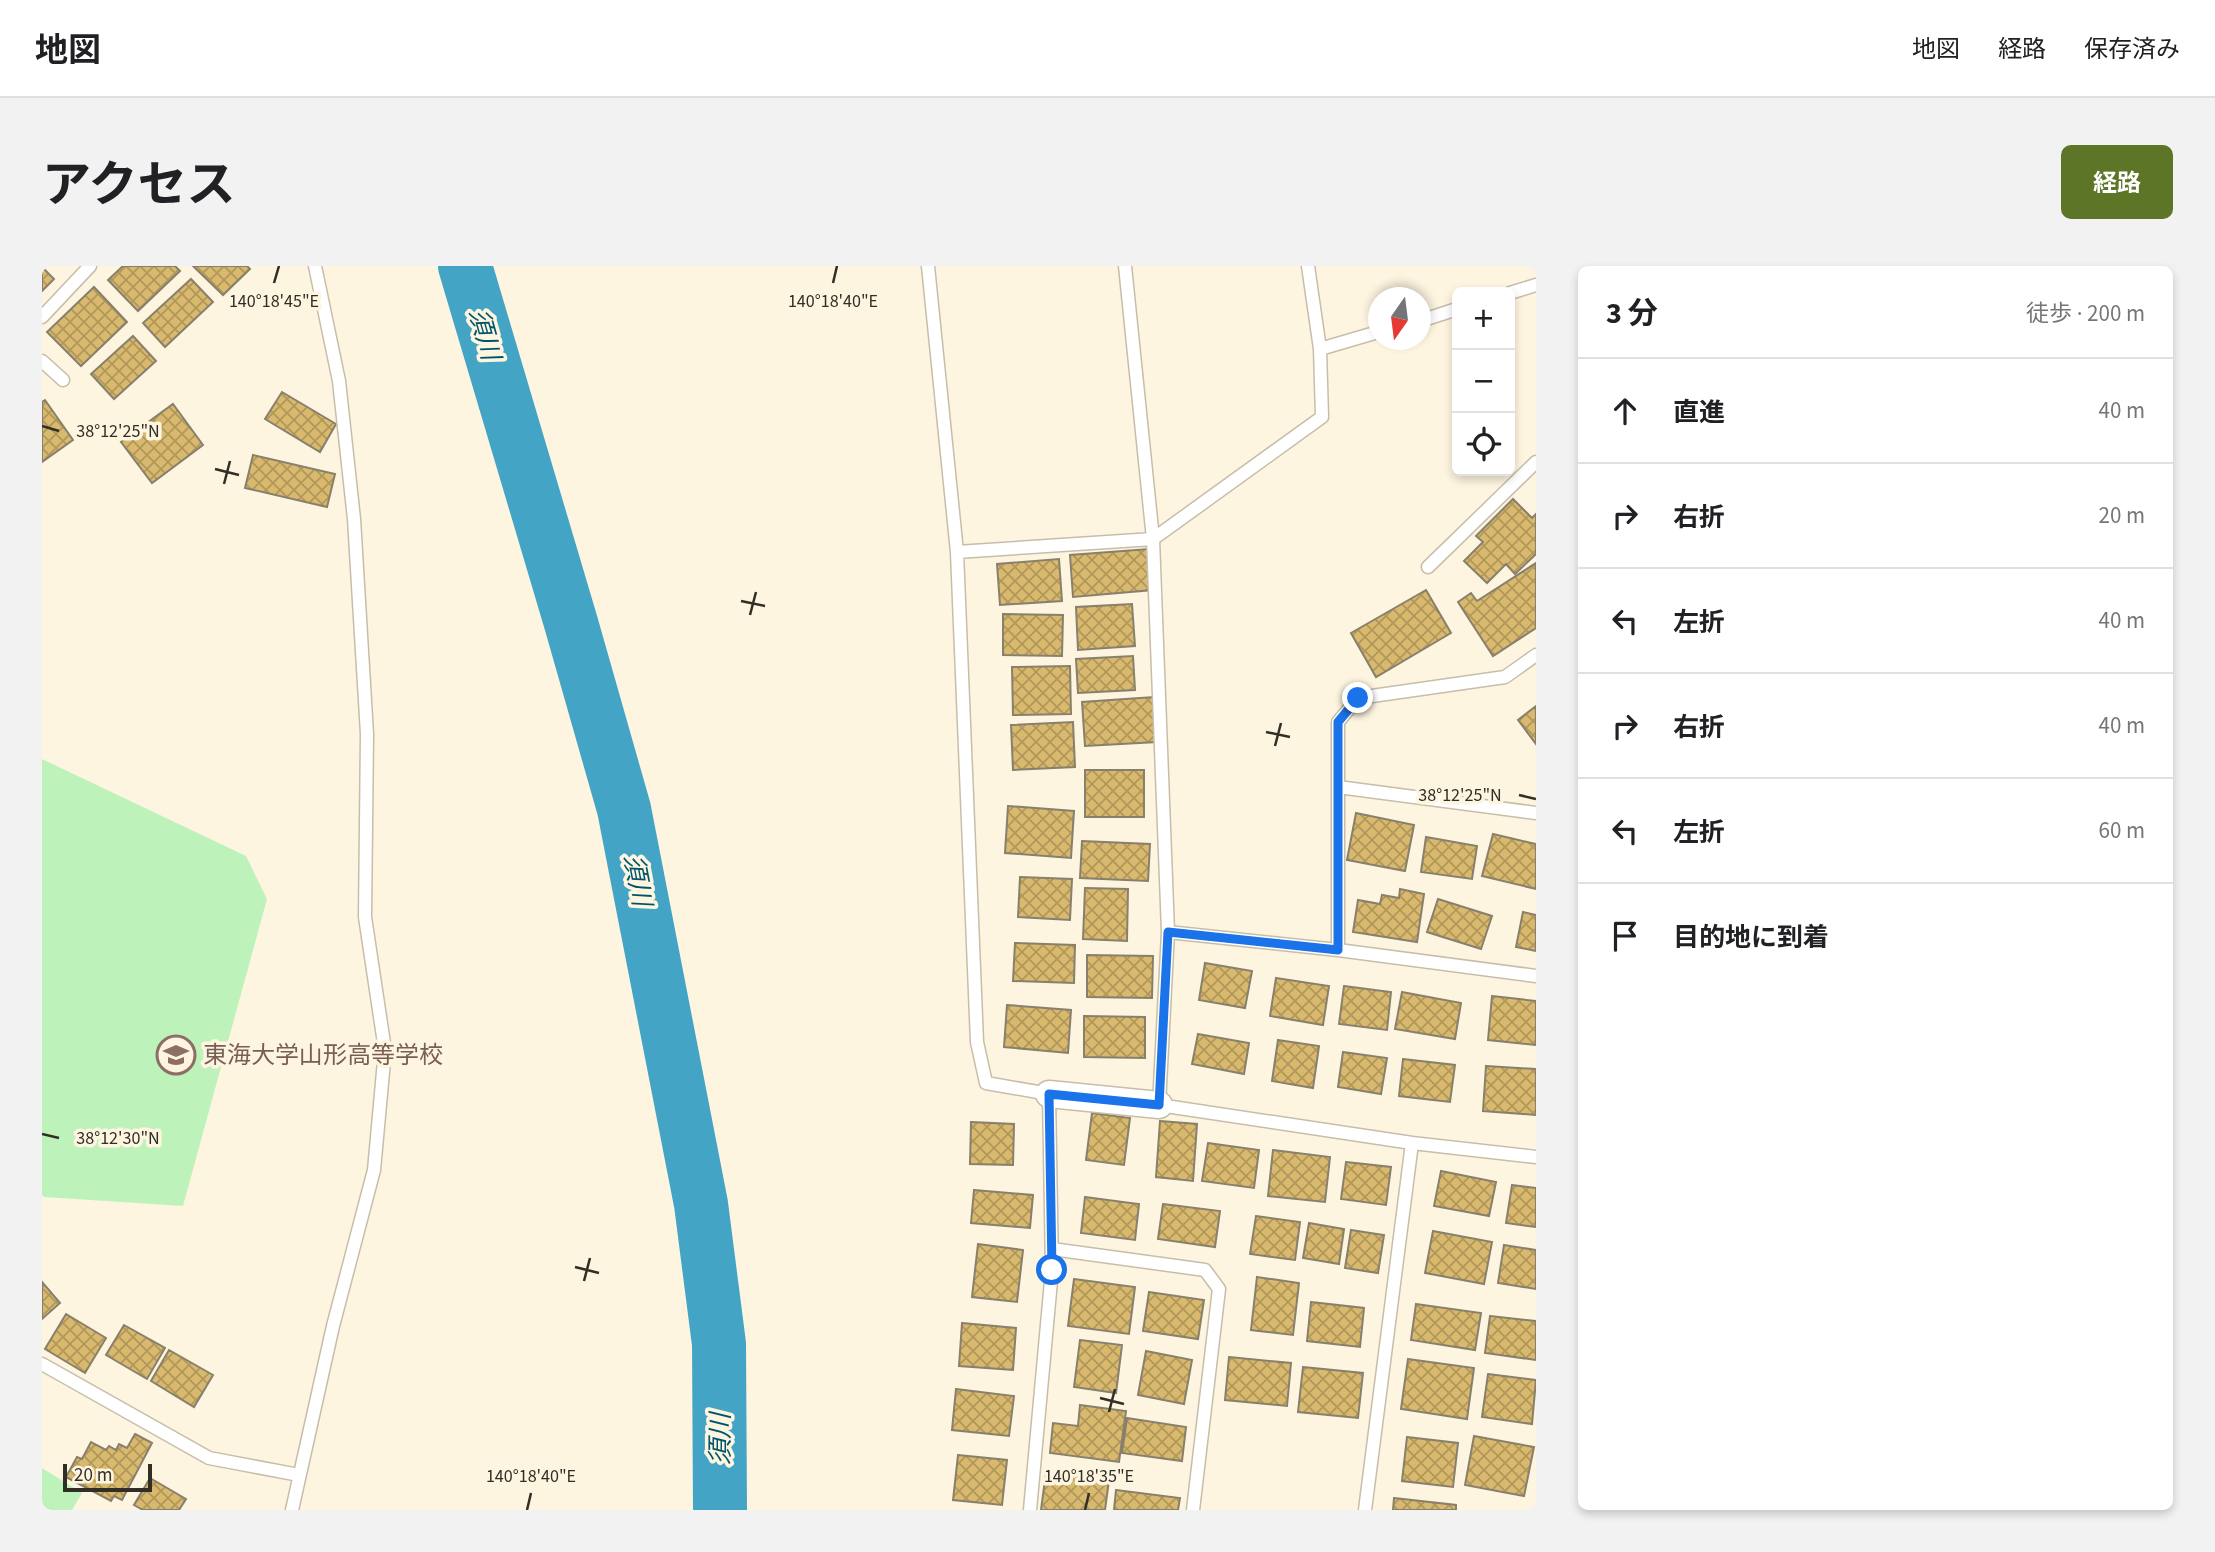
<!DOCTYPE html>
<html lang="ja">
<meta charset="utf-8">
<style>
:root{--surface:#fff;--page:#f2f2f2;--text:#202124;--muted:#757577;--line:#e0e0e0;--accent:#5c7527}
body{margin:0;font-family:"Source Sans 3","Noto Sans JP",sans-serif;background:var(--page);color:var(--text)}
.controls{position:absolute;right:21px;top:21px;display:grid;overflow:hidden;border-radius:10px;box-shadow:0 4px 10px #0003}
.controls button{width:63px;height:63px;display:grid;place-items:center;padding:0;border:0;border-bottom:2px solid var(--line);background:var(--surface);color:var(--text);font:35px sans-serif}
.compass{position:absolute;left:1326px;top:21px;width:63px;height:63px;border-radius:50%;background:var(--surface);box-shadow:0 4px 10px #0003;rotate:194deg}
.scale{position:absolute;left:21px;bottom:18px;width:89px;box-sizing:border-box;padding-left:7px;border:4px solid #312e26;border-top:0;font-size:19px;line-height:24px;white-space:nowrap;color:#312e26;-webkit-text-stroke:5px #fef5e0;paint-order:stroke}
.stop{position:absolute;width:21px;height:21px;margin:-16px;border:5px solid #1a73e8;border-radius:50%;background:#fff}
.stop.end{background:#1a73e8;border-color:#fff;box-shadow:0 2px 7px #0008}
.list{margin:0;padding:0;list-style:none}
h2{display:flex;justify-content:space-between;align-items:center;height:91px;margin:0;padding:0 28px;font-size:30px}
h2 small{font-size:23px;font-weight:400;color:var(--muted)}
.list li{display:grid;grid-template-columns:46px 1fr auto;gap:21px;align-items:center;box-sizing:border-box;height:105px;padding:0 28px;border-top:2px solid var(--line)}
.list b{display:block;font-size:26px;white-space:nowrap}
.list em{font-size:23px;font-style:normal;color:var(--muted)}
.icon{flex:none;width:38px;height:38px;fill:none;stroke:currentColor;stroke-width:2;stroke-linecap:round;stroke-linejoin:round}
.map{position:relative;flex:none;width:1494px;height:1244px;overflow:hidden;border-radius:10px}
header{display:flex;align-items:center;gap:42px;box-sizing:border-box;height:98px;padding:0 35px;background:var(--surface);border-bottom:2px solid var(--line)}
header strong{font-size:33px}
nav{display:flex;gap:38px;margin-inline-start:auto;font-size:24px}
.intro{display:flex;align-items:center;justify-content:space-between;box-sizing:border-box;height:168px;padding:0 42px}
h1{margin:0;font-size:49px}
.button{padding:18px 32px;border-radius:10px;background:var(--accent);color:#fff;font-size:24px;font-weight:700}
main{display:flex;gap:42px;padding:0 42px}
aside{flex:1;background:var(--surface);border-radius:10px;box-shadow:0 4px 10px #0003}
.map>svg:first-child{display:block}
</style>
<header>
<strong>地図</strong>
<nav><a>地図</a><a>経路</a><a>保存済み</a></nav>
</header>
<div class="intro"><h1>アクセス</h1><a class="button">経路</a></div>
<main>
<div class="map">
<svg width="1494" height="1244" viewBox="0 0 1494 1244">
<defs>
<pattern id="building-cross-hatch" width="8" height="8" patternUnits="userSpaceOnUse" patternTransform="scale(1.75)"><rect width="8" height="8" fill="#d9b96d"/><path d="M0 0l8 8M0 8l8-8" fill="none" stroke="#b19759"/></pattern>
</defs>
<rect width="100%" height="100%" fill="#fef5e0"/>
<!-- garden -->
<path fill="#bdf3bb" d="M0 493 204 590 225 633 141 940 2 931 0 929Z
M0 1202 40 1227 30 1244H0Z"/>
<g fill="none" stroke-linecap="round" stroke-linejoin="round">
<!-- river -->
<path stroke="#43a4c6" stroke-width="54" d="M423 0 529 357 582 543 659 938 677 1078 678 1244"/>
</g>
<!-- building -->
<path fill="url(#building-cross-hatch)" stroke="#88806d" stroke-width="2" d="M81 0H133L138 5 96 45 66 14Z
M151 0H205L208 3 181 29Z
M0 1 12 13 0 25Z
M149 13 171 36 123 81 101 57Z
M52 21 85 56 39 100 5 66Z
M91 70 114 95 72 133 49 108Z
M240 126 294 158 278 186 223 153Z
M3 134 31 174 0 196V136Z
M131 138 161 179 110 217 79 176Z
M211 189 293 208 285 241 203 222Z
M1471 233 1490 252 1494 248V288L1473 308 1464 298 1445 317 1422 295 1441 276 1434 270Z
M1107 283 1111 324 1031 331 1028 289Z
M1017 293 1020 335 958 339 955 298Z
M1494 297V362L1451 390 1416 336 1429 327 1435 335Z
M1384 324 1409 367 1334 411 1309 367Z
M1090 338 1093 380 1036 384 1034 341Z
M961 348 1021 349 1020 390 961 389Z
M1091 390 1093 424 1036 427 1034 393Z
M1028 400 1029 448 971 449 970 401Z
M1112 431 1115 476 1043 480 1040 436Z
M1494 440V478L1476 454Z
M1031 456 1033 501 971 504 969 459Z
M1043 504H1102V551H1043Z
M966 540 1032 545 1029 592 963 587Z
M1314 547 1372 559 1363 605 1305 594Z
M1451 568 1494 578V623L1440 610Z
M1384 571 1435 580 1430 613 1379 606Z
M1040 575 1108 578 1106 615 1038 612Z
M978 611 1030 613 1028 654 976 651Z
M1043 622 1086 623 1085 675 1041 673Z
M1358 623 1382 628 1375 676 1311 666 1316 634 1338 638 1340 629 1357 632Z
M1396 633 1450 650 1439 683 1385 666Z
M1481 646 1494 649V685L1474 681Z
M973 677 1033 679 1032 717 971 715Z
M1045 689 1111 690 1110 732 1045 731Z
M1163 697 1210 705 1203 742 1157 734Z
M1234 712 1287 720 1281 759 1228 750Z
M1302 720 1349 726 1345 764 1297 758Z
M1360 726 1419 737 1413 773 1353 763Z
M1450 730 1494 735V779L1446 774Z
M965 739 1029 744 1026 787 962 781Z
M1042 750 1103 751V792L1042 791Z
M1156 768 1207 777 1202 808 1150 798Z
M1236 774 1277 780 1271 822 1230 815Z
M1301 786 1345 792 1339 828 1296 821Z
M1361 793 1413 799 1408 836 1357 830Z
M1444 800 1494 803V849L1441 845Z
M1050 847 1088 852 1082 899 1044 894Z
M1118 855 1155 858 1151 915 1114 911Z
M929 856 972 858 971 899 928 898Z
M1166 877 1217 884 1212 922 1160 915Z
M1231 884 1288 891 1283 936 1226 930Z
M1304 896 1349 901 1344 939 1299 933Z
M1399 905 1454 916 1447 950 1392 940Z
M1470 919 1494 922V961L1464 957Z
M932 924 991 929 988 962 929 957Z
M1043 931 1097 938 1093 974 1039 967Z
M1121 938 1178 945 1173 981 1116 973Z
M1214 950 1258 956 1253 994 1208 988Z
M1267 957 1302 963 1297 998 1261 992Z
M1309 964 1342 969 1336 1007 1303 1002Z
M1391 965 1450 976 1442 1018 1383 1007Z
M936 978 981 984 975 1036 930 1031Z
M1462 979 1494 984V1023L1456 1017Z
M1215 1011 1257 1017 1251 1069 1209 1064Z
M1032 1013 1093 1021 1087 1068 1026 1060Z
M0 1016 18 1037 0 1053Z
M1107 1026 1162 1034 1156 1073 1101 1065Z
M1269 1036 1322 1042 1318 1081 1265 1075Z
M1374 1038 1439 1047 1433 1084 1369 1074Z
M24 1048 64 1072 43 1107 3 1083Z
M1448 1050 1494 1055V1094L1443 1087Z
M920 1057 974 1062 971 1104 917 1100Z
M82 1059 123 1082 105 1113 64 1089Z
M1038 1074 1080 1079 1074 1127 1032 1121Z
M127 1084 171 1109 152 1141 109 1115Z
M1104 1085 1150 1094 1142 1138 1096 1129Z
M1187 1091 1249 1097 1245 1140 1183 1134Z
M1366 1093 1432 1102 1425 1153 1359 1143Z
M1261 1101 1321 1107 1316 1152 1256 1146Z
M1446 1108 1494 1114 1490 1158 1440 1151Z
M914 1123 972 1130 967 1170 910 1164Z
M1038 1139 1084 1145 1077 1196 1008 1187 1011 1157 1036 1160Z
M1085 1152 1144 1161 1140 1195 1080 1187Z
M93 1168 110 1177 80 1234 72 1230 69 1235 24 1211 35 1191 40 1193 49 1176 64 1184 67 1180 74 1184 77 1178 85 1182Z
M1432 1170 1492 1181 1482 1230 1423 1219Z
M1365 1171 1416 1177 1411 1221 1360 1215Z
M916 1189 965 1194 960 1239 911 1234Z
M1004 1206 1067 1214 1063 1244H999Z
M108 1212 144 1233 137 1244H101L92 1239Z
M1074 1224 1138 1232 1136 1244H1072Z
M1352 1232 1414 1239V1244H1351Z"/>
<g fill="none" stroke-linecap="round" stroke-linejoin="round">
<defs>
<path id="service" d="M886 0 915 286 935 776 944 817 1007 828 1010 1004 988 1244
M1083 0 1111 273 1126 666 1117 839 1370 877 1494 891
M1468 27 1494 19
M0 51 48 0
M1378 55 1415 43
M1278 83 1336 66
M0 95 21 114
M915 286 1111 273 1280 151 1278 83 1266 0
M1386 301 1494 196
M1296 521 1494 547
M1126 666 1296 684 1494 710
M1296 684V456L1316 432 1463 411 1494 389
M1010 983 1163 1004 1177 1023 1151 1244
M0 1098 167 1192 257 1209
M250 1244 291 1060 332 904 343 784 323 651 325 468 312 253 297 115 273 0
M1323 1244 1370 877"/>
<path id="minor" d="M1007 828 1117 839"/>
</defs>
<!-- service casing -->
<use href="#service" stroke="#c7beaa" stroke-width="15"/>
<!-- minor casing -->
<use href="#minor" stroke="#c7beaa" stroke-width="29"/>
<!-- service -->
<use href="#service" stroke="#fff" stroke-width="12"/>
<!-- minor -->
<use href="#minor" stroke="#fff" stroke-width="26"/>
</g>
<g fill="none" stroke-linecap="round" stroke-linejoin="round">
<!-- route -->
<path stroke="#1a73e8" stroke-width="9" d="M1010 1004 1007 828 1117 839 1126 666 1296 684V456L1316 432"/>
</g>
<!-- ticks -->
<path fill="none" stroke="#312e26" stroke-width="2.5" d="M232 17 237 0M791 17 795 0M0 160 17 165M173 203 197 209M182 218 188 195M699 335 723 340M708 349 714 326M1224 466 1248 471M1233 480 1239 457M1477 529 1494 533M0 868 17 872M533 1001 557 1007M542 1015 548 992M1058 1132 1082 1138M1067 1146 1073 1123M485 1244 489 1227M1043 1244 1047 1227"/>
<!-- icons -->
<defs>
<symbol id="school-ring" viewBox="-11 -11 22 22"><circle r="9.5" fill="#fef5e0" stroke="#8d6e63" stroke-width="1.5"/><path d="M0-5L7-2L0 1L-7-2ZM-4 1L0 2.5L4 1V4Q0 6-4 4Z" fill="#8d6e63"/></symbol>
</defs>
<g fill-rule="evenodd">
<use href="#school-ring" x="112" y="767" width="44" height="44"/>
</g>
<g text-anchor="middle" stroke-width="7" stroke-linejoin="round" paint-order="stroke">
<!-- education labels -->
<g font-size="24" fill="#785e54" stroke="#fef5e0" text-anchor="start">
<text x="161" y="797">東海大学山形高等学校</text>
</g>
<!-- water labels -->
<g font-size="26" font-style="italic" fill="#00556c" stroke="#fef5e0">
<text transform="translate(443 68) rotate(74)" y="9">須川</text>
<text transform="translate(596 614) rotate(79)" y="9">須川</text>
<text transform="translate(678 1173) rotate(-90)" y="9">須川</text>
</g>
</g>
<g font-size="18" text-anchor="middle" fill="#312e26" stroke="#fef5e0" stroke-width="7" stroke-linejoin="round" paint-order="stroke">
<text x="232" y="41">140°18'45"E</text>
<text x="791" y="41">140°18'40"E</text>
<text x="76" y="171">38°12'25"N</text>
<text x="1418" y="535">38°12'25"N</text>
<text x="76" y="878">38°12'30"N</text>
<text x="489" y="1216">140°18'40"E</text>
<text x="1047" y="1216">140°18'35"E</text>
</g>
</svg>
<div class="controls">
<button>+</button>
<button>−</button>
<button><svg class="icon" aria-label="locate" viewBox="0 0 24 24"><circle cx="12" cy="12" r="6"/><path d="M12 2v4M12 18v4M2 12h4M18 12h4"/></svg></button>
</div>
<svg class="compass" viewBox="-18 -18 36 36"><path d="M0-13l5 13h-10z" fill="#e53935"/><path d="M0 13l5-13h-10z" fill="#757577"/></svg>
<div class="scale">20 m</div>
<div class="stop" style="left:1010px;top:1004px"></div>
<div class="stop end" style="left:1316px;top:432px"></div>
</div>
<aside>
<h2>3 分<small>徒歩 · 200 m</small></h2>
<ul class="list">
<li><svg class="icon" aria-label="ahead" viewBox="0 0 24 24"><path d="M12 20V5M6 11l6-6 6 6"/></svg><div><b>直進</b></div><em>40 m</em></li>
<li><svg class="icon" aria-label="right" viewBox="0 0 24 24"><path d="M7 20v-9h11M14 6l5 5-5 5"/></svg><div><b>右折</b></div><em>20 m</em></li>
<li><svg class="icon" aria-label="left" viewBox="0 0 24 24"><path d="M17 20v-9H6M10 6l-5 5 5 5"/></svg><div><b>左折</b></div><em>40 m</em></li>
<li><svg class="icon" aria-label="right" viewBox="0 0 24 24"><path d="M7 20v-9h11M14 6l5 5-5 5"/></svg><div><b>右折</b></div><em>40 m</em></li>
<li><svg class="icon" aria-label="left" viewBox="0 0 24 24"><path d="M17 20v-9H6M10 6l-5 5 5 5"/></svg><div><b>左折</b></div><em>60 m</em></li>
<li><svg class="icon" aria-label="arrive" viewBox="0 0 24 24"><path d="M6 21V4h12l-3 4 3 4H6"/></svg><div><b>目的地に到着</b></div></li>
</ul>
</aside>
</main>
